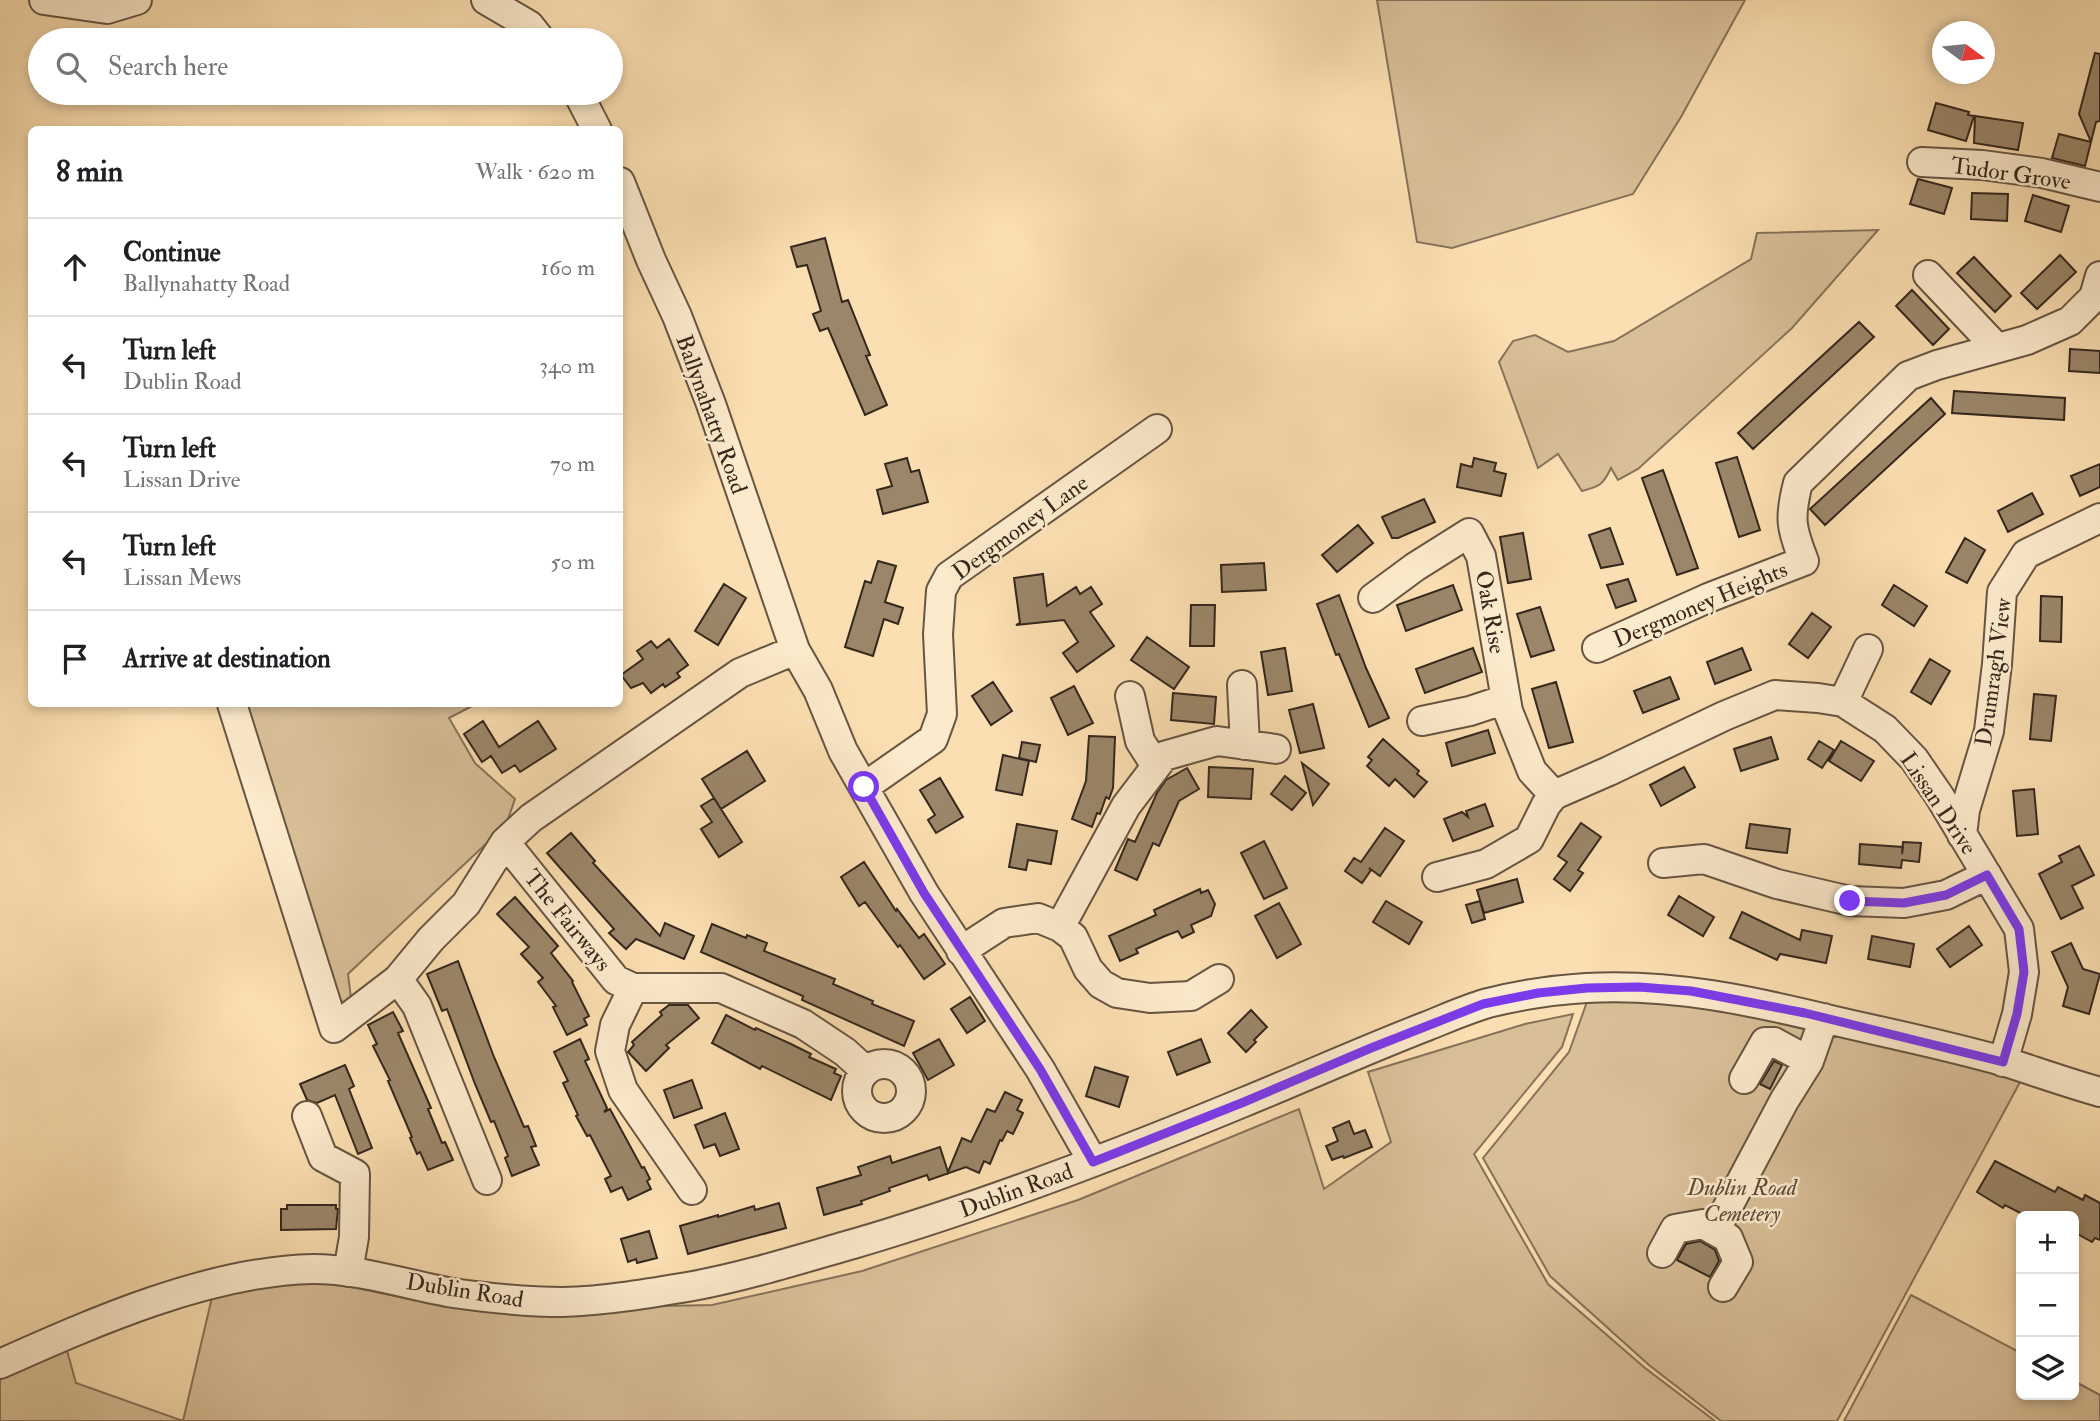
<!DOCTYPE html>
<meta charset="utf-8">
<style>
:root{--surface:#fff;--page:#f2f2f2;--text:#202124;--muted:#757577;--line:#e0e0e0}
body{margin:0;font-family:"IM FELL Double Pica",serif;background:var(--page);color:var(--text)}
.controls{position:absolute;right:21px;bottom:21px;display:grid;overflow:hidden;border-radius:10px;box-shadow:0 4px 10px #0003}
.controls button{width:63px;height:63px;display:grid;place-items:center;padding:0;border:0;border-bottom:2px solid var(--line);background:var(--surface);color:var(--text);font:35px sans-serif}
.compass{position:absolute;left:1932px;top:21px;width:63px;height:63px;border-radius:50%;background:var(--surface);box-shadow:0 4px 10px #0003;rotate:105deg}
.stop{position:absolute;width:21px;height:21px;margin:-16px;border:5px solid #7c3aed;border-radius:50%;background:#fff}
.stop.end{background:#7c3aed;border-color:#fff;box-shadow:0 2px 7px #0008}
.list{margin:0;padding:0;list-style:none}
h2{display:flex;justify-content:space-between;align-items:center;height:91px;margin:0;padding:0 28px;font-size:30px}
h2 small{font-size:23px;font-weight:400;color:var(--muted)}
.list li{display:grid;grid-template-columns:46px 1fr auto;gap:21px;align-items:center;box-sizing:border-box;height:98px;padding:0 28px;border-top:2px solid var(--line)}
.list b{display:block;font-size:26px;white-space:nowrap}
.list p{margin:0;font-size:23px;white-space:nowrap;color:var(--muted)}
.list em{font-size:23px;font-style:normal;color:var(--muted)}
.icon{flex:none;width:38px;height:38px;fill:none;stroke:currentColor;stroke-width:2;stroke-linecap:round;stroke-linejoin:round}
.map{position:relative;flex:none;width:2100px;height:1421px;overflow:hidden}
.search{position:absolute;background:var(--surface);box-shadow:0 4px 10px #0003;left:28px;top:28px;width:595px;height:77px;display:flex;align-items:center;gap:18px;box-sizing:border-box;padding:0 24px;border-radius:38px;color:var(--muted);font-size:26px}
.panel{position:absolute;background:var(--surface);box-shadow:0 4px 10px #0003;left:28px;top:126px;width:595px;height:581px;border-radius:10px}
.map>svg:first-child{display:block}
</style>
<div class="map">
<svg width="2100" height="1421" viewBox="0 0 2100 1421">
<rect width="100%" height="100%" fill="#fbdeb1"/>
<filter id="stains"><feTurbulence type="fractalNoise" baseFrequency=".00286" numOctaves="4"/><feColorMatrix values="0 0 0 0 .2 0 0 0 0 .09 0 0 0 0 .02 0 0 0 .5 -.17"/></filter>
<radialGradient id="worn" r=".72"><stop offset=".6" stop-color="#630" stop-opacity="0"/><stop offset="1" stop-color="#630" stop-opacity=".3"/></radialGradient>
<!-- green -->
<path fill="#d9bf98" stroke="#86735a" stroke-width="2" d="M1377 0H1745L1681 117 1633 194 1452 248 1417 242Z
M1878 230 1792 328 1638 469 1618 480 1611 468C1603 485 1600 486 1582 491L1558 454 1538 468 1499 362 1513 341 1535 335 1568 352 1614 341 1751 259 1757 233Z
M244 704H476L449 718 475 763 515 799 506 825 348 974 352 1006 343 1009Z
M1588 999 1689 1002 2025 1073 1837 1421H1721L1649 1365 1550 1276 1483 1158 1569 1052Z
M1573 1014 1562 1047 1474 1154 1548 1284 1645 1368 1715 1421H0V1380L34 1359 66 1347 76 1383 183 1421 213 1293 313 1282 352 1287 448 1307 525 1309 712 1305 862 1271 1078 1200 1299 1109 1324 1189 1391 1142 1368 1072 1525 1024Z
M1911 1295 2021 1353V1395H2074V1381L2100 1395V1421H1844Z"/>
<!-- building -->
<path fill="#9b8669" stroke="#34271c" stroke-width="2" d="M2095 53 2100 54V121L2096 122 2091 142 2079 114Z
M1936 103 1969 112 1968 115 1974 116 1966 141 1928 130Z
M1975 116 2023 123 2018 150 1974 143Z
M2059 134 2091 142 2085 166 2052 158Z
M1918 179 1952 188 1944 214 1910 204Z
M1972 193 2008 194 2007 221 1971 219Z
M2033 195 2069 206 2061 232 2025 221Z
M825 238 842 302 848 300 870 355 866 356 887 405 865 415 828 328 820 331 813 314 821 311 807 265 797 267 791 247Z
M2060 255 2076 272 2037 309 2021 293Z
M1974 257 2011 296 1995 312 1957 273Z
M1912 290 1949 329 1933 345 1896 306Z
M1859 322 1874 337 1753 449 1738 433Z
M2070 349 2100 351V373L2069 371Z
M1954 391 2065 398 2064 420 1952 413Z
M1931 398 1945 414 1825 525 1810 509Z
M1737 457 1760 530 1739 537 1716 463Z
M907 458 911 472 919 470 928 502 883 514 877 490 892 486 885 464Z
M1474 458 1496 463 1494 471 1506 474 1501 496 1457 487 1461 464 1472 467Z
M2100 464V487L2080 496 2071 476Z
M1663 470 1698 568 1677 575 1642 478Z
M2032 493 2043 514 2008 532 1998 511Z
M1424 499 1435 522 1398 538H1392L1382 517Z
M1358 525 1373 543 1337 572 1322 555Z
M1610 528 1623 564 1601 568 1589 535Z
M1523 533 1531 579 1508 583 1500 537Z
M1965 538 1985 550 1967 583 1946 572Z
M878 561 896 566 885 602 903 608 898 624 884 619 873 656 845 647 865 581 871 583Z
M1264 563 1266 590 1222 592 1221 565Z
M1043 574 1047 606 1076 587 1080 594 1091 587 1102 604 1090 612 1114 646 1077 672 1063 653 1078 642 1064 620 1016 625 1020 623 1014 578Z
M1628 579 1636 601 1616 608 1607 585Z
M724 584 746 598 718 645 695 631Z
M1453 585 1462 610 1406 631 1397 605Z
M1894 585 1927 606 1914 626 1882 605Z
M1339 595 1366 668 1389 718 1369 727 1339 654 1336 655 1317 604Z
M2041 596 2062 597 2061 642 2040 641Z
M1191 605H1215L1214 646H1190Z
M1540 607 1554 650 1531 657 1517 614Z
M1812 613 1831 627 1808 658 1789 644Z
M1147 637 1189 667 1174 689 1131 660Z
M669 639 688 665 677 673 680 677 665 687 663 684 651 693 643 683 631 688 621 675 643 659 637 651 651 641 657 648Z
M1285 648 1292 691 1268 695 1261 652Z
M1473 648 1482 672 1425 693 1416 669Z
M1742 648 1751 670 1715 684 1707 662Z
M1930 659 1950 671 1931 704 1911 692Z
M1670 677 1679 699 1643 713 1634 691Z
M993 682 1012 711 991 725 972 696Z
M1556 682 1573 742 1549 748 1532 689Z
M1074 686 1093 723 1068 735 1051 698Z
M1173 693 1216 697 1214 724 1171 720Z
M2034 694 2056 696 2051 741 2030 739Z
M1313 704 1324 748 1300 753 1289 710Z
M483 721 499 747 538 721 556 749 520 772 515 765 502 773 491 756 482 762 464 734Z
M1488 730 1495 753 1452 766 1446 743Z
M1089 736 1115 737 1113 788 1109 799 1106 797 1100 814 1097 813 1092 827 1072 819 1086 781Z
M1771 737 1778 759 1741 771 1734 749Z
M1383 739 1419 771 1417 774 1427 782 1414 797 1395 779 1389 786 1367 766 1372 760 1368 757Z
M1819 741 1834 750 1822 768 1808 759Z
M1841 741 1874 761 1861 781 1829 761Z
M1022 742 1040 745 1036 762 1019 758Z
M747 751 765 781 721 809 702 779Z
M1003 755 1029 761 1022 795 996 790Z
M1302 763 1329 784 1313 805Z
M1209 767 1253 769 1251 799 1208 797Z
M1684 767 1695 787 1661 806 1650 785Z
M1187 768 1199 789 1179 801 1159 846 1153 843 1137 880 1115 870 1128 839 1135 842 1157 793 1166 780Z
M1285 776 1306 793 1292 810 1271 794Z
M940 778 963 817 936 833 928 820 935 815 920 790Z
M2034 789 2038 834 2017 836 2013 791Z
M714 798 742 842 719 857 701 829 712 822 701 806Z
M1485 804 1493 826 1453 841 1444 819 1462 812 1468 817 1466 811Z
M1581 823 1601 837 1578 870 1583 873 1570 891 1554 879 1567 862 1558 856Z
M1017 824 1057 831 1051 864 1028 860 1026 870 1009 867Z
M1750 824 1790 829 1787 853 1746 848Z
M1385 828 1404 841 1380 876 1369 868 1371 870 1362 883 1345 871 1354 858 1361 862Z
M571 833 595 861 593 863 660 936 665 923 694 936 684 959 636 939 626 949 609 933 614 929 547 853Z
M1264 841 1287 888 1264 899 1241 853Z
M1903 842 1921 843 1919 862 1902 860 1901 868 1859 864 1860 844 1903 847 1902 854Z
M2079 846 2094 875 2072 886 2083 908 2061 919 2039 874 2062 862 2059 856Z
M864 862 896 911 897 909 919 938 924 934 945 964 924 979 900 945 898 947 865 902 859 906 841 877Z
M1517 879 1523 902 1484 913 1477 890Z
M1200 889 1201 893 1208 890 1215 904 1211 916 1191 925 1194 932 1182 938 1178 931 1165 936 1136 949 1138 953 1120 961 1109 936 1156 915 1154 910Z
M1679 896 1714 917 1703 936 1668 915Z
M515 897 558 946 551 953 573 981 572 982 589 1016 584 1019 587 1025 567 1035 553 1007 556 1006 538 982 543 978 521 954 529 947 497 914Z
M1386 901 1422 922 1409 944 1373 922Z
M1480 901 1485 919 1472 923 1466 905Z
M1279 903 1301 944 1277 958 1255 916Z
M1742 912 1800 940 1802 930 1832 936 1826 963 1780 954 1777 960 1730 938Z
M712 924 746 938 747 935 767 943 764 951 835 979 833 984 873 1001 872 1004 914 1021 904 1046 802 1000 803 996 701 952Z
M1969 926 1982 945 1950 967 1937 949Z
M1872 936 1914 944 1910 967 1868 959Z
M2071 943 2083 969 2100 974 2089 1014 2063 1006 2068 987 2052 952Z
M458 961 494 1057 524 1127 528 1126 536 1146 531 1147 539 1165 512 1176 505 1158 508 1156 494 1121 491 1122 475 1084 447 1009 442 1011 427 974Z
M970 997 985 1021 967 1033 951 1009Z
M669 1005H688L699 1018 666 1045 669 1048 646 1071 628 1052 634 1045 632 1042 662 1015 660 1012Z
M1251 1010 1267 1027 1254 1040 1256 1042 1246 1052 1228 1033Z
M393 1012 403 1031 398 1033 431 1108 428 1109 442 1143 445 1142 453 1160 428 1170 420 1152 417 1154 410 1138 412 1137 388 1081 390 1080 373 1046 377 1044 368 1025Z
M726 1015 755 1030 756 1028 791 1044 811 1054 809 1057 836 1069 834 1073 841 1076 831 1100 762 1066 760 1069 712 1043Z
M580 1039 589 1059 585 1061 607 1108 604 1112 610 1109 642 1168 644 1167 650 1179 647 1181 651 1189 628 1200 622 1187 611 1192 605 1179 611 1176 590 1135 587 1136 576 1116 578 1115 563 1083 568 1081 554 1052Z
M939 1039 954 1065 928 1080 913 1053Z
M1201 1039 1210 1062 1177 1075 1168 1052Z
M1774 1061 1782 1065 1770 1089 1760 1084Z
M345 1065 354 1086 349 1089 372 1148 358 1154 335 1095 317 1103 307 1100 300 1084Z
M1095 1067 1128 1077 1119 1107 1086 1096Z
M692 1080 702 1108 674 1118 664 1090Z
M1005 1092 1022 1100 1017 1110 1023 1113 1013 1134 1007 1131 1002 1141 1000 1140 990 1164 984 1161 979 1173 966 1167 929 1180 927 1175 889 1188 890 1191 861 1201 862 1204 824 1215 817 1188 861 1175 858 1167 890 1156 892 1163 940 1147 948 1172 962 1138 971 1142 987 1109 995 1112Z
M725 1113 739 1149 720 1156 715 1144 704 1148 695 1125Z
M1349 1121 1354 1134 1365 1130 1372 1147 1344 1158 1343 1156 1332 1160 1326 1146 1338 1141 1333 1128Z
M1995 1161 2055 1192 2058 1187 2083 1200 2085 1195 2100 1203V1240L2095 1238 2092 1242 2074 1232V1216H2026L2005 1205 2003 1208 1977 1192Z
M779 1203 786 1228 688 1254 680 1226 718 1215V1217L754 1206 755 1210Z
M287 1205H336V1209H338L336 1229 281 1230V1209H287Z
M649 1231 657 1258 637 1263 636 1259 628 1262 621 1239Z
M1700 1241 1715 1250 1719 1261 1710 1277 1677 1260 1686 1244Z"/>
<g fill="none" stroke-linecap="round" stroke-linejoin="round">
<defs>
<path id="minor" d="M44 0 107 9 137 0
M486 0 529 25 541 40
M578 93 597 130
M1922 162 1982 165 2042 173 2100 187
M620 182 651 260 677 316 711 404 795 650 818 690 843 751 924 893 1040 1069 1093 1162
M1928 275 1997 348
M1373 598 1415 567 1469 533 1481 556 1508 711 1532 771 1554 795
M1597 648 1708 598 1804 561C1791 528 1789 518 1798 483L1908 376 1937 365 2027 340 2070 321 2094 297 2100 276
M1242 685 1245 745
M1130 696 1140 741 1156 766
M1843 702 1868 649
M232 704 334 1028 398 979 431 939 466 904 505 842 531 818 740 673 795 650
M1422 721 1470 711 1506 699
M864 787 933 739 942 714 938 634 941 591 949 576 1157 429
M1962 835 1965 810 1989 731 1997 664 2002 592 2026 554 2100 518
M505 842 616 980 633 988H721L803 1024 845 1052 866 1071
M1663 863 1704 859 1777 884 1850 901 1904 903 1946 895 1987 875
M1437 877 1486 864 1529 839 1546 805 1554 795 1609 771 1724 716 1775 695 1818 698 1843 702 1885 729 1914 759 1940 797 2019 929 2024 972 2017 1014 2003 1062
M1060 927 1126 806 1164 756 1217 741 1276 749
M961 951 1004 923 1038 918 1060 927 1073 937 1088 969 1101 984 1117 993 1150 998 1191 996 1219 979
M398 979 417 1006 487 1180
M633 988 615 1025 610 1051 623 1090 692 1190
M857 1091a27 27 0 1 1 54 0a27 27 0 1 1-54 0Z
M1744 1079 1765 1042H1774L1809 1061
M307 1116 323 1157 355 1174 354 1237 348 1272
M1715 1231 1784 1101 1809 1061 1824 1018
M1662 1253 1675 1229 1703 1224 1728 1238 1738 1262 1723 1287
M0 1364C94 1322 209 1271 313 1269 361 1269 407 1285 453 1293 489 1298 526 1302 563 1302 605 1301 652 1293 693 1286 747 1276 800 1259 853 1244 986 1205 1116 1155 1244 1102 1305 1077 1365 1050 1427 1026 1447 1018 1467 1009 1488 1003 1520 995 1553 990 1586 988 1671 983 1753 1001 1835 1021 1892 1034 1950 1046 2006 1062 2037 1072 2068 1083 2100 1092"/>
</defs>
<!-- minor casing -->
<use href="#minor" stroke="#665541" stroke-width="32"/>
<!-- minor -->
<use href="#minor" stroke="#fceacc" stroke-width="28"/>
</g>
<g fill="none" stroke-linecap="round" stroke-linejoin="round">
<!-- route -->
<path stroke="#7c3aed" stroke-width="9" d="M864 787 924 893 1040 1069 1093 1162 1244 1102 1371 1048 1483 1004 1538 993 1587 988 1639 987 1691 991 1805 1013 2003 1062 2017 1014 2024 972 2019 929 1987 875 1946 895 1904 903 1850 901"/>
</g>
<g text-anchor="middle" stroke-width="5" stroke-linejoin="round" paint-order="stroke">
<!-- street labels -->
<g font-size="23" fill="#34271c" stroke="#fceacc">
<text transform="translate(2011 173) rotate(8)" y="8">Tudor Grove</text>
<text transform="translate(712 414) rotate(70)" y="8">Ballynahatty Road</text>
<text transform="translate(1020 527) rotate(-36)" y="8">Dergmoney Lane</text>
<text transform="translate(1700 604) rotate(-23)" y="8">Dergmoney Heights</text>
<text transform="translate(1491 612) rotate(80)" y="8">Oak Rise</text>
<text transform="translate(1993 672) rotate(-82)" y="8">Drumragh View</text>
<text transform="translate(1939 803) rotate(56)" y="8">Lissan Drive</text>
<text transform="translate(568 920) rotate(51)" y="8">The Fairways</text>
<text transform="translate(1016 1190) rotate(-20)" y="8">Dublin Road</text>
<text transform="translate(465 1290) rotate(9)" y="8">Dublin Road</text>
</g>
<!-- park labels -->
<g font-size="23" font-style="italic" fill="#5d4d3b" stroke="#fceacc">
<text x="1742" y="1195">Dublin Road<tspan x="1742" dy="26">Cemetery</tspan></text>
</g>
</g>
<rect width="100%" height="100%" filter="url(#stains)"/>
<rect width="100%" height="100%" fill="url(#worn)"/>
</svg>
<div class="controls">
<button>+</button>
<button>−</button>
<button><svg class="icon" aria-label="layers" viewBox="0 0 24 24"><path d="M12 4l9 5-9 5-9-5zM3 14l9 5 9-5"/></svg></button>
</div>
<svg class="compass" viewBox="-18 -18 36 36"><path d="M0-13l5 13h-10z" fill="#e53935"/><path d="M0 13l5-13h-10z" fill="#757577"/></svg>
<div class="stop" style="left:864px;top:787px"></div>
<div class="stop end" style="left:1850px;top:901px"></div>
<div class="search"><svg class="icon" aria-label="search" viewBox="0 0 24 24"><circle cx="10" cy="10" r="6"/><path d="M15 15l6 6"/></svg>Search here</div>
<section class="panel">
<h2>8 min<small>Walk · 620 m</small></h2>
<ul class="list">
<li><svg class="icon" aria-label="ahead" viewBox="0 0 24 24"><path d="M12 20V5M6 11l6-6 6 6"/></svg><div><b>Continue</b><p>Ballynahatty Road</p></div><em>160 m</em></li>
<li><svg class="icon" aria-label="left" viewBox="0 0 24 24"><path d="M17 20v-9H6M10 6l-5 5 5 5"/></svg><div><b>Turn left</b><p>Dublin Road</p></div><em>340 m</em></li>
<li><svg class="icon" aria-label="left" viewBox="0 0 24 24"><path d="M17 20v-9H6M10 6l-5 5 5 5"/></svg><div><b>Turn left</b><p>Lissan Drive</p></div><em>70 m</em></li>
<li><svg class="icon" aria-label="left" viewBox="0 0 24 24"><path d="M17 20v-9H6M10 6l-5 5 5 5"/></svg><div><b>Turn left</b><p>Lissan Mews</p></div><em>50 m</em></li>
<li><svg class="icon" aria-label="arrive" viewBox="0 0 24 24"><path d="M6 21V4h12l-3 4 3 4H6"/></svg><div><b>Arrive at destination</b></div></li>
</ul>
</section>
</div>
